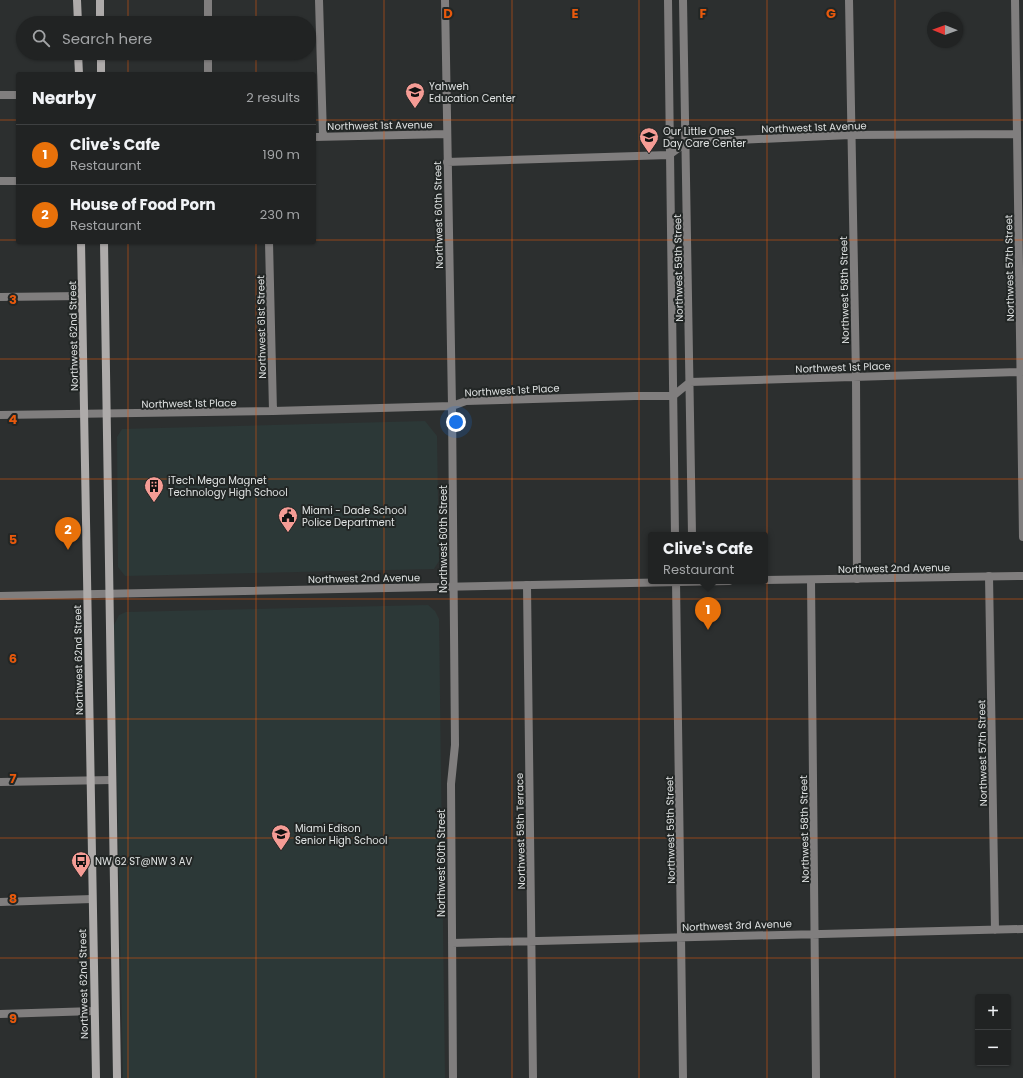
<!DOCTYPE html>
<meta charset="utf-8">
<style>
:root{--surface:#212323;--page:#292b2b;--text:#f1f3f6;--muted:#a2a4a6;--line:#3e4041;--accent:#f59c95}
body{margin:0;font-family:Poppins,sans-serif;background:var(--page);color:var(--text)}
.controls{position:absolute;right:12px;bottom:12px;display:grid;overflow:hidden;border-radius:4px;box-shadow:0 1px 3px #0004}
.controls button{width:36px;height:36px;display:grid;place-items:center;padding:0;border:0;border-bottom:1px solid var(--line);background:var(--surface);color:var(--text);font:20px sans-serif}
.compass{position:absolute;left:927px;top:12px;width:36px;height:36px;border-radius:50%;background:var(--surface);box-shadow:0 1px 3px #0004;rotate:271deg}
.you{position:absolute;left:456px;top:422px;width:14px;height:14px;margin:-10px;border:3px solid #fff;border-radius:50%;background:#1a73e8;box-shadow:0 0 0 6px #1a73e833}
.badge{display:grid;place-items:center;width:26px;height:26px;border-radius:50%;background:var(--accent);color:#fff;font-size:13px;font-weight:700}
.pin{position:absolute;translate:-50% -33px;filter:drop-shadow(0 1px 2px #0008)}
.pin::after{content:'';position:absolute;top:21px;width:14px;height:12px;background:inherit;clip-path:polygon(0 0,100% 0,50% 100%)}
.popup{position:absolute;left:648px;top:532px;width:120px;height:52px;box-sizing:border-box;display:grid;place-content:center;border-radius:4px;background:var(--surface);filter:drop-shadow(0 1px 3px #0005);font-size:13px;white-space:nowrap;color:var(--muted)}
.popup b{font-size:15px;color:var(--text)}
.popup::after{content:'';position:absolute;left:50%;top:100%;margin-left:-8px;border:8px solid transparent;border-top-color:var(--surface)}
.list{margin:0;padding:0;list-style:none}
h2{display:flex;justify-content:space-between;align-items:center;height:52px;margin:0;padding:0 16px;font-size:17px}
h2 small{font-size:13px;font-weight:400;color:var(--muted)}
.list li{display:grid;grid-template-columns:26px 1fr auto;gap:12px;align-items:center;box-sizing:border-box;height:60px;padding:0 16px;border-top:1px solid var(--line)}
.list b{display:block;font-size:15px;white-space:nowrap}
.list p{margin:0;font-size:13px;white-space:nowrap;color:var(--muted)}
.list em{font-size:13px;font-style:normal;color:var(--muted)}
.icon{flex:none;width:22px;height:22px;fill:none;stroke:currentColor;stroke-width:2;stroke-linecap:round;stroke-linejoin:round}
.map{position:relative;flex:none;width:1023px;height:1078px;overflow:hidden}
.search{position:absolute;background:var(--surface);box-shadow:0 1px 3px #0004;left:16px;top:16px;width:300px;height:44px;display:flex;align-items:center;gap:10px;box-sizing:border-box;padding:0 14px;border-radius:22px;color:var(--muted);font-size:15px}
.panel{position:absolute;background:var(--surface);box-shadow:0 1px 3px #0004;left:16px;top:72px;width:300px;height:172px;border-radius:4px}
.map>svg:first-child{display:block}
</style>
<div class="map">
<svg width="1023" height="1078" viewBox="0 0 1023 1078">
<rect width="100%" height="100%" fill="#2c2f2f"/>
<!-- built -->
<path fill="#2c3837" d="M425 421 437 436 439 561 434 569 125 576 118 567 117 437 122 429Z
M428 605 435 611 439 619 445 1078H123L114 625 119 615 126 612Z"/>
<g fill="none" stroke-linecap="round" stroke-linejoin="round">
<!-- minor -->
<path stroke="#807e7e" stroke-width="8" d="M208 0V23
M319 0 323 136
M445 0 452 406 455 745 451 784 453 1078
M668 0 675 535
M683 0 692 535
M849 0 856 377 857 579
M1015 0 1023 537
M208 53V74
M0 95H18
M314 137 447 134
M447 162 669 155 685 143 693 142 850 135 1017 134
M0 181H18
M269 242 273 411
M0 297 82 296
M0 415 273 411 452 406 466 401 635 396H673L690 382 1020 372
M989 576 995 930
M811 580 816 1078
M676 581 683 1078
M527 585 533 1078
M0 782 112 780
M0 902 92 899
M452 943 1023 929
M0 1014 94 1011"/>
<!-- tertiary -->
<path stroke="#807e7e" stroke-width="8" d="M765 580 1023 576
M0 596 729 581"/>
<!-- secondary -->
<path stroke="#aeabaa" stroke-width="8" d="M77 0 78 23
M100 0V23
M78 53 79 74
M101 53V74
M81 242 96 1078
M104 242 117 1078"/>
</g>
<!-- grid -->
<path fill="none" stroke="#e8590c" stroke-width="1" stroke-opacity="0.55" d="M128 0V23M256 0V23M384 0V1078M512 0V1078M639 0V1078M767 0V1078M895 0V1078M128 53V74M256 53V74M0 120H18M314 120H1023M0 240H18M314 240H1023M128 242V1078M256 242V1078M0 359H1023M0 479H1023M0 599H1023M0 719H1023M0 838H1023M0 958H1023"/>
<!-- icons -->
<defs>
<symbol id="school-pin" viewBox="-11 -11 22 30"><path d="M0 17L-7.5 6A9.5 9.5 0 1 1 7.5 6Z" fill="#f59c95" stroke="#222625"/><path d="M0-5L7-2L0 1L-7-2ZM-4 1L0 2.5L4 1V4Q0 6-4 4Z" fill="#111"/></symbol>
<symbol id="building-pin" viewBox="-11 -11 22 30"><path d="M0 17L-7.5 6A9.5 9.5 0 1 1 7.5 6Z" fill="#f59c95" stroke="#222625"/><path d="M-4-6H4V6H1V3H-1V6H-4ZM-2.5-4.3h1.7v1.8h-1.7ZM.8-4.3h1.7v1.8H.8ZM-2.5-1h1.7V.8h-1.7ZM.8-1h1.7V.8H.8Z" fill="#111"/></symbol>
<symbol id="civic-pin" viewBox="-11 -11 22 30"><path d="M0 17L-7.5 6A9.5 9.5 0 1 1 7.5 6Z" fill="#f59c95" stroke="#222625"/><path d="M-.6-6.5H3V-4.5H.6V-3L4-1V1h2V6H-6V1h2V-1L-.6-3ZM-1.2 2.5V6h2.4V2.5Z" fill="#111"/></symbol>
<symbol id="bus-pin" viewBox="-11 -11 22 30"><path d="M0 17L-7.5 6A9.5 9.5 0 1 1 7.5 6Z" fill="#f59c95" stroke="#222625"/><path d="M-5-6H5V4H4V6H2V4H-2V6H-4V4H-5ZM-3.5-4V0h7V-4ZM-3.5 1.2v1.5H-2V1.2ZM2 1.2v1.5H3.5V1.2Z" fill="#111"/></symbol>
</defs>
<g fill-rule="evenodd">
<use href="#school-pin" x="404" y="81" width="22" height="30"/>
<use href="#school-pin" x="638" y="126" width="22" height="30"/>
<use href="#building-pin" x="143" y="475" width="22" height="30"/>
<use href="#civic-pin" x="277" y="505" width="22" height="30"/>
<use href="#school-pin" x="270" y="823" width="22" height="30"/>
<use href="#bus-pin" x="70" y="850" width="22" height="30"/>
</g>
<g text-anchor="middle" stroke-width="4" stroke-linejoin="round" paint-order="stroke">
<!-- poi labels -->
<g font-size="10" fill="#dfe2e2" stroke="#222625" text-anchor="start">
<text x="429" y="90">Yahweh<tspan x="429" dy="12">Education Center</tspan></text>
<text x="663" y="135">Our Little Ones<tspan x="663" dy="12">Day Care Center</tspan></text>
<text x="168" y="484">iTech Mega Magnet<tspan x="168" dy="12">Technology High School</tspan></text>
<text x="302" y="514">Miami - Dade School<tspan x="302" dy="12">Police Department</tspan></text>
<text x="295" y="832">Miami Edison<tspan x="295" dy="12">Senior High School</tspan></text>
<text x="95" y="865">NW 62 ST@NW 3 AV</text>
</g>
<!-- street labels -->
<g font-size="10" fill="#dfe2e2" stroke="#222625">
<text transform="translate(380 125) rotate(-1)" y="4">Northwest 1st Avenue</text>
<text transform="translate(814 127) rotate(-2)" y="4">Northwest 1st Avenue</text>
<text transform="translate(438 215) rotate(-91)" y="4">Northwest 60th Street</text>
<text transform="translate(678 268) rotate(-91)" y="4">Northwest 59th Street</text>
<text transform="translate(1009 268) rotate(-91)" y="4">Northwest 57th Street</text>
<text transform="translate(844 290) rotate(-91)" y="4">Northwest 58th Street</text>
<text transform="translate(261 327) rotate(-91)" y="4">Northwest 61st Street</text>
<text transform="translate(73 336) rotate(-91)" y="4">Northwest 62nd Street</text>
<text transform="translate(843 367) rotate(-2)" y="4">Northwest 1st Place</text>
<text transform="translate(512 390) rotate(-3)" y="4">Northwest 1st Place</text>
<text transform="translate(189 403) rotate(-1)" y="4">Northwest 1st Place</text>
<text transform="translate(443 539) rotate(-90)" y="4">Northwest 60th Street</text>
<text transform="translate(894 568) rotate(-1)" y="4">Northwest 2nd Avenue</text>
<text transform="translate(364 578) rotate(-1)" y="4">Northwest 2nd Avenue</text>
<text transform="translate(78 660) rotate(-91)" y="4">Northwest 62nd Street</text>
<text transform="translate(982 753) rotate(-91)" y="4">Northwest 57th Street</text>
<text transform="translate(804 829) rotate(-91)" y="4">Northwest 58th Street</text>
<text transform="translate(670 830) rotate(-91)" y="4">Northwest 59th Street</text>
<text transform="translate(520 831) rotate(-91)" y="4">Northwest 59th Terrace</text>
<text transform="translate(441 863) rotate(-90)" y="4">Northwest 60th Street</text>
<text transform="translate(737 925) rotate(-2)" y="4">Northwest 3rd Avenue</text>
<text transform="translate(83 984) rotate(-91)" y="4">Northwest 62nd Street</text>
</g>
</g>
<g font-size="13" text-anchor="middle" font-weight="bold" fill="#e8590c" stroke="#222625" stroke-width="4" stroke-linejoin="round" paint-order="stroke">
<text x="448" y="18">D</text>
<text x="575" y="18">E</text>
<text x="703" y="18">F</text>
<text x="831" y="18">G</text>
<text x="13" y="304">3</text>
<text x="13" y="424">4</text>
<text x="13" y="544">5</text>
<text x="13" y="663">6</text>
<text x="13" y="783">7</text>
<text x="13" y="903">8</text>
<text x="13" y="1023">9</text>
</g>
</svg>
<div class="controls">
<button>+</button>
<button>−</button>
</div>
<svg class="compass" viewBox="-18 -18 36 36"><path d="M0-13l5 13h-10z" fill="#e53935"/><path d="M0 13l5-13h-10z" fill="#a2a4a6"/></svg>
<div class="you"></div>
<div class="pin badge" style="left:708px;top:630px;background:#e8710a">1</div>
<div class="popup"><b>Clive's Cafe</b>Restaurant</div>
<div class="pin badge" style="left:68px;top:550px;background:#e8710a">2</div>
<div class="search"><svg class="icon" aria-label="search" viewBox="0 0 24 24"><circle cx="10" cy="10" r="6"/><path d="M15 15l6 6"/></svg>Search here</div>
<section class="panel">
<h2>Nearby<small>2 results</small></h2>
<ul class="list">
<li><span class="badge" style="background:#e8710a">1</span><div><b>Clive's Cafe</b><p>Restaurant</p></div><em>190 m</em></li>
<li><span class="badge" style="background:#e8710a">2</span><div><b>House of Food Porn</b><p>Restaurant</p></div><em>230 m</em></li>
</ul>
</section>
</div>
